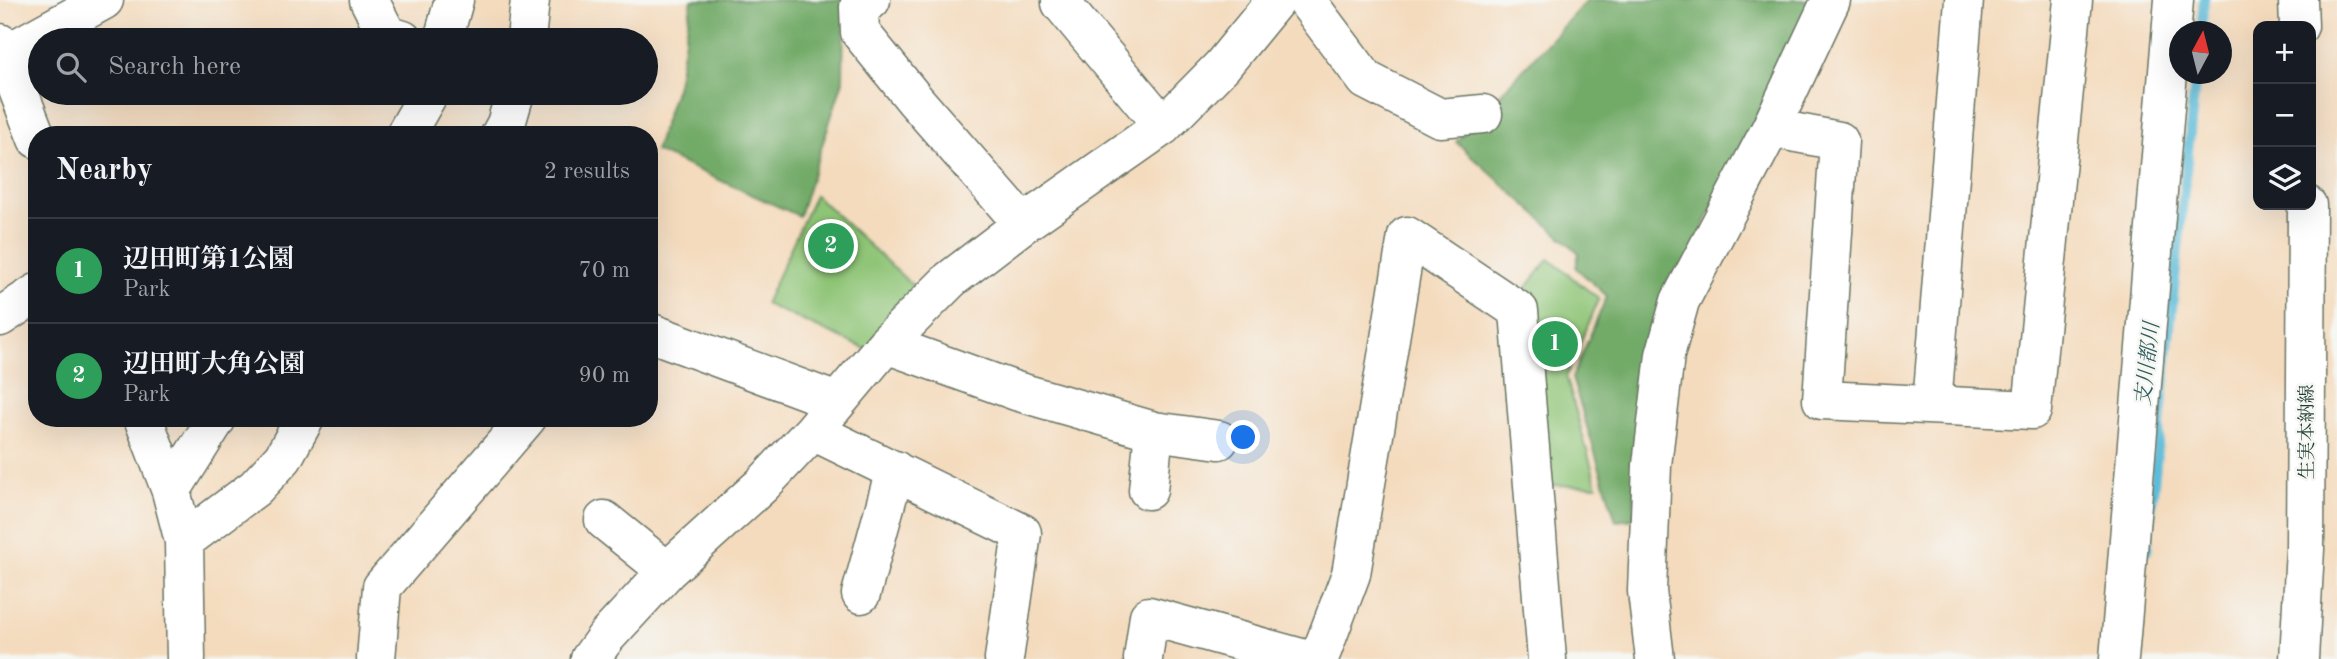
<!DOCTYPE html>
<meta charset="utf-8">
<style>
:root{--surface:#171b24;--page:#242831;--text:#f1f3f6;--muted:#9ea1a6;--line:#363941;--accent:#c8321e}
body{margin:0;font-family:"Old Standard TT","Noto Serif JP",serif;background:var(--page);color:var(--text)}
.controls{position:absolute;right:21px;top:21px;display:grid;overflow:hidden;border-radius:14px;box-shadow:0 7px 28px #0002}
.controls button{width:63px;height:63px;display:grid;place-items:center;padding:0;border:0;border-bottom:2px solid var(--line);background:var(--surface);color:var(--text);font:35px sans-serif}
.compass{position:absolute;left:2169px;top:21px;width:63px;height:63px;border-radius:50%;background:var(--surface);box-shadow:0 7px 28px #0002;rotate:7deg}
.you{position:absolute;left:1244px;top:438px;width:24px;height:24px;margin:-18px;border:5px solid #fff;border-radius:50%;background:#1a73e8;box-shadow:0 0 0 10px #1a73e833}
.badge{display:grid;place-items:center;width:46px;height:46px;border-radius:50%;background:var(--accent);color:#fff;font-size:23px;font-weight:700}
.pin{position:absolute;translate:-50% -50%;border:4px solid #fff;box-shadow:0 2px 7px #0006}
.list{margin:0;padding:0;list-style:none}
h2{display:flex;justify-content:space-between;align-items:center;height:91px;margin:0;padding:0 28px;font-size:30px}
h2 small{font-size:23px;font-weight:400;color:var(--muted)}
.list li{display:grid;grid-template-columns:46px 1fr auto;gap:21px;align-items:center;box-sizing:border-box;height:105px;padding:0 28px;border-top:2px solid var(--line)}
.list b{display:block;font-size:26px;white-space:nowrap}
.list p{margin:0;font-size:23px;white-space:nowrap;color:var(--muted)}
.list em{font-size:23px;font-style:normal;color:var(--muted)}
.icon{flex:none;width:38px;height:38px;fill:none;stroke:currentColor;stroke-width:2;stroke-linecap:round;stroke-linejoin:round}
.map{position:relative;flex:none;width:2337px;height:659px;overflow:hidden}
.search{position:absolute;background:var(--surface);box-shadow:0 7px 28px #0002;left:28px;top:28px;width:630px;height:77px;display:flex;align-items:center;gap:18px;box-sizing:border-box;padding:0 24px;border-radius:38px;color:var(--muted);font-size:26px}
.panel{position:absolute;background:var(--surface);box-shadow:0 7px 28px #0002;left:28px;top:126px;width:630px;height:301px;border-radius:28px}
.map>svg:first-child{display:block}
</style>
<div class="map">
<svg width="2337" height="659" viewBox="0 0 2337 659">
<rect width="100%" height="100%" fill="#f6f6f2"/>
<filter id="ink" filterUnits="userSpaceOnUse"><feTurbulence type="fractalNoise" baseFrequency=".0143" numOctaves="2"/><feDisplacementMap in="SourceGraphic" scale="14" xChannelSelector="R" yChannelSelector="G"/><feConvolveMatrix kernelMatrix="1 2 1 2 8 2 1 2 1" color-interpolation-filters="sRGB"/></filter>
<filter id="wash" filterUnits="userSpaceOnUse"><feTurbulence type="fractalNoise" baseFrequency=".00686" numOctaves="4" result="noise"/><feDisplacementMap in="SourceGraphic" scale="28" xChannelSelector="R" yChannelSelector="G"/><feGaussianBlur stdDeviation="1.57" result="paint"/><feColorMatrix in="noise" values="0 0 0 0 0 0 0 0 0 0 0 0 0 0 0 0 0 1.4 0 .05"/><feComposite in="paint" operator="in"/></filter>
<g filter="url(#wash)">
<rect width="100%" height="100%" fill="#f4dbbe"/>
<!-- green -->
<path fill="#8ec476" stroke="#568055" stroke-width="2" d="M815 195 925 297 870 351 765 304Z
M1549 259 1599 299 1566 376 1597 486 1543 485 1516 301Z"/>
<!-- forest -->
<path fill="#72aa67" stroke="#48744e" stroke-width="2" d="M692 0H844L843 81 799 216 655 151 677 84Z
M1587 0H1815L1711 210 1639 375 1634 519 1616 521 1572 378 1607 296 1576 268 1579 253 1456 142Z"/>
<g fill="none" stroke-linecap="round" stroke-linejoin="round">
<!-- stream -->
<path stroke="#5bbcd9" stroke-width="10" d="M2201 32 2204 0
M2147 551 2196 74"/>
</g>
</g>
<g filter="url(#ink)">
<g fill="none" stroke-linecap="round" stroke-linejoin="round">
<defs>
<path id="minor" d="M369 0 387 35 403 40
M871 0 859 7 860 32 915 100 1023 224
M1061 0V3L1163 126
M1306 0 1366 80 1440 118 1483 114
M443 40 454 0
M526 40 530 0
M0 43 37 139
M6 54 104 0
M1771 128 1839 141 1822 400 2032 410 2073 0
M405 135 429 93
M500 135 506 124 515 93
M0 317 37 293
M649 332 837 402
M886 344 1016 391 1154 431 1219 440
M1932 405 1964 0
M143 418 171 491 184 541 186 659
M813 431 1022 533 1004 659
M1148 490 1154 431
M171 491 217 418
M604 520 667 571
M184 541 255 488 283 458 305 418
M861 594 895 470
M376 659 382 587 527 418
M590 659 606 637 667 571 762 485 813 431 886 344 951 279 1023 224 1163 126 1222 66 1276 0
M1143 659 1149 616 1305 659
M1319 659 1351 574 1407 236 1519 311 1547 659
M1655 659 1647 591 1652 465 1665 355 1680 301 1771 128 1831 0
M2119 659 2174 0"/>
<path id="major" d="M2298 0 2299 26
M2299 659 2305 549 2307 205"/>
</defs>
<!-- minor casing -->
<use href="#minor" stroke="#6a7464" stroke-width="41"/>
<!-- major casing -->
<use href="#major" stroke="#6a7464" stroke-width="41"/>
<!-- minor -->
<use href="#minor" stroke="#fff" stroke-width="38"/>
<!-- major -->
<use href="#major" stroke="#fff" stroke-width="38"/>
</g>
</g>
<g text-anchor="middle" stroke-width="5" stroke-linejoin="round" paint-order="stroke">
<!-- street labels -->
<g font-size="19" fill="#1f3d34" stroke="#f6f6f2">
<text transform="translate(2306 432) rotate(-90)" y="7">生実本納線</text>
</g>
<!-- water labels -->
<g font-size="21" font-style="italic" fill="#2e5d5d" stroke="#f6f6f2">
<text transform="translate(2147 364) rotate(-84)" y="7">支川都川</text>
</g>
</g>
</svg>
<div class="controls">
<button>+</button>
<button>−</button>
<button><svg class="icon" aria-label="layers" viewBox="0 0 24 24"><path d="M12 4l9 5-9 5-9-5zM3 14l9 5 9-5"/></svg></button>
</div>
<svg class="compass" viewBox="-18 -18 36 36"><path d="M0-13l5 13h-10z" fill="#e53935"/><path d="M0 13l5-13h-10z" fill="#9ea1a6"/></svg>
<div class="you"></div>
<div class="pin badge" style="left:1555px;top:344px;background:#2e9e5b">1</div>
<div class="pin badge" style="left:831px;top:246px;background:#2e9e5b">2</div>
<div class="search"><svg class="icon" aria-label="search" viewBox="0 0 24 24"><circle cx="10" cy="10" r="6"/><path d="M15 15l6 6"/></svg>Search here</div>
<section class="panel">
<h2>Nearby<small>2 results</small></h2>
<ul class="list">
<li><span class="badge" style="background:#2e9e5b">1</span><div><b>辺田町第1公園</b><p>Park</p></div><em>70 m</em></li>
<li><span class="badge" style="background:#2e9e5b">2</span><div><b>辺田町大角公園</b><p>Park</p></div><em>90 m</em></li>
</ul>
</section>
</div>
